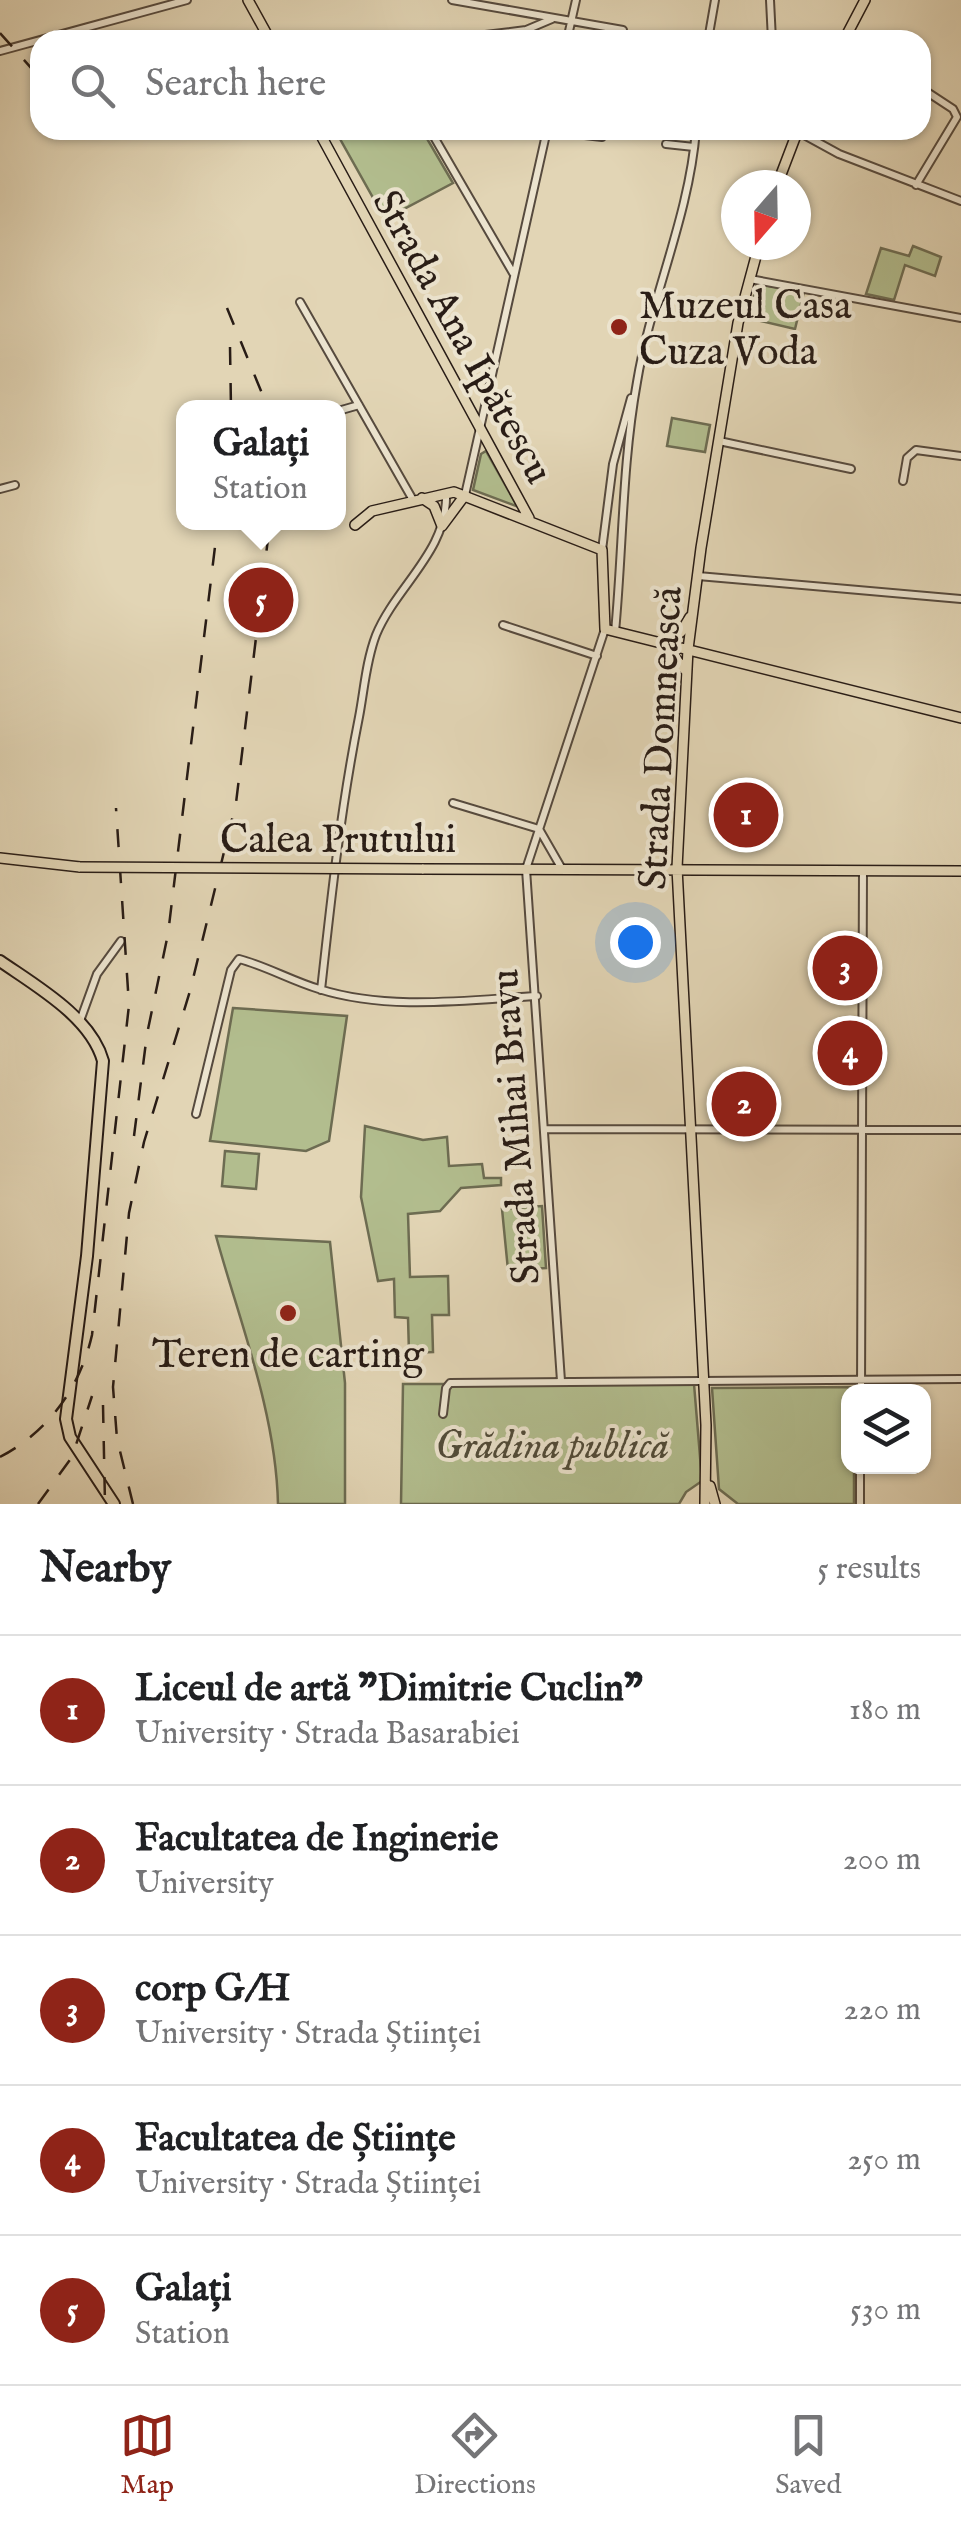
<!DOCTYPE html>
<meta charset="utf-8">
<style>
:root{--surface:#fff;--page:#f6f6f6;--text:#202124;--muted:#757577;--line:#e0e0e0;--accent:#8f2418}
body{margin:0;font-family:"IM FELL English",serif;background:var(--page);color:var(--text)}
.controls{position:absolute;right:30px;bottom:30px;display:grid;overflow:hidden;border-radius:20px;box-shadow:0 2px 8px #0004}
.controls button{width:90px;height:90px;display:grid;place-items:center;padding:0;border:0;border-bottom:2px solid var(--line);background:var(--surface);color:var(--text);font:50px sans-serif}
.compass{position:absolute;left:721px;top:170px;width:90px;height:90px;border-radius:50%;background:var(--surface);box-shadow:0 2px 8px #0004;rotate:200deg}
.you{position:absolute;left:635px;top:942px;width:35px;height:35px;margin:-25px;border:8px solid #fff;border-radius:50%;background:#1a73e8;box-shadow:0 0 0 15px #1a73e833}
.badge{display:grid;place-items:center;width:65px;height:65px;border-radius:50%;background:var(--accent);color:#fff;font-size:32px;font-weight:700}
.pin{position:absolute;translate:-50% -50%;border:5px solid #fff;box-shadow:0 2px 10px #0006}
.popup{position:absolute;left:176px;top:400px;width:170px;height:130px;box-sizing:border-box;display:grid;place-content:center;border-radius:20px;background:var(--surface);filter:drop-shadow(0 2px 8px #0005);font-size:32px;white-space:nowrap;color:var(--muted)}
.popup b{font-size:38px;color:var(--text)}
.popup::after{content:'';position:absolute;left:50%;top:100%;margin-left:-20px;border:20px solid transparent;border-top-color:var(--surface)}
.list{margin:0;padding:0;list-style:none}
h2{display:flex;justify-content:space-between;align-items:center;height:130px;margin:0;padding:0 40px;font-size:42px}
h2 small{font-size:32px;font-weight:400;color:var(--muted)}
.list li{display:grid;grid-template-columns:65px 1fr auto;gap:30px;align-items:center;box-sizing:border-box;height:150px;padding:0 40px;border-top:2px solid var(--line)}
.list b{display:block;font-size:38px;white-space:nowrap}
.list p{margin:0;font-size:32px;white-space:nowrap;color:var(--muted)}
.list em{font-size:32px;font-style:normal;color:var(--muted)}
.icon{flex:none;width:55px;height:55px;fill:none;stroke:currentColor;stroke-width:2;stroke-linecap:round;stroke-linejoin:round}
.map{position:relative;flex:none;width:961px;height:1504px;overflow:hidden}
.search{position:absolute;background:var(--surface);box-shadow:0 2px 8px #0004;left:30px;right:30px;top:30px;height:110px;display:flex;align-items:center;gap:25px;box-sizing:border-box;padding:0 35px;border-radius:30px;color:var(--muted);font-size:38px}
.sheet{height:880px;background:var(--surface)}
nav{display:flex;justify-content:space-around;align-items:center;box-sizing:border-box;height:140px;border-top:2px solid var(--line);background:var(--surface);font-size:28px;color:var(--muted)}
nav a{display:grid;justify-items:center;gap:5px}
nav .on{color:var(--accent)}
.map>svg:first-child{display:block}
</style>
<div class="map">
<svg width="961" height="1504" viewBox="0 0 961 1504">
<rect width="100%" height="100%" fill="#e2d5b5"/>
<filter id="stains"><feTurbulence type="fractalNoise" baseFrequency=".002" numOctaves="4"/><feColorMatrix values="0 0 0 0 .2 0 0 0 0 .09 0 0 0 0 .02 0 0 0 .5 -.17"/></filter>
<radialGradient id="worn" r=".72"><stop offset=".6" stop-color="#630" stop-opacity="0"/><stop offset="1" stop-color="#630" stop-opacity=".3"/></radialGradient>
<!-- green -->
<path fill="#b2bd8e" stroke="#6d6c52" stroke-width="2.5" d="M335 130H422L453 183 385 219Z
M913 246 941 257 935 276 905 265 894 300 866 294 881 248 909 256Z
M757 284 804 292 795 329 748 318Z
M672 418 710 425 705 452 667 446Z
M486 451 516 504V506L473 490 481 454Z
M233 1008 347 1016 329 1141 306 1151 210 1141Z
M365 1126 423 1140 447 1137 449 1166 482 1164 484 1178H501V1185L461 1188 440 1211 408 1214 410 1277 448 1276 449 1315H432L433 1352 409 1353 408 1318 395 1317 394 1279 378 1281 361 1197Z
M225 1151 259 1154 256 1189 222 1186Z
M542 1206 546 1268 508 1270 502 1209Z
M216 1236 330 1242 345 1383V1504H278C276 1413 240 1323 216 1236Z
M403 1384H694L702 1481 686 1492 679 1504H401Z
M853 1387 848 1392V1466L854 1467V1504H738L719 1489 712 1388Z"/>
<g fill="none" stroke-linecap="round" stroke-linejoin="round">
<defs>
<path id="minor" d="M452 0 623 30
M770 0 772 40
M443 40 526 30 552 19
M567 40 576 0
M708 40 715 0
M0 51 187 0
M430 130 513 273
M541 130 602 137
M797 131 839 154 961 201
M666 144 694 147
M916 185 957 117 953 109 921 88
M750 279 961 318
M300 302 413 500
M338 411 359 405
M719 441 851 469
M903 481 907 458 916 450 961 456
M0 489 15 485
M465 495 547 130
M602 550 613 464 631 398
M698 576 961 599
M503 625 597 656
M615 632C623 548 622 465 637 382 651 297 689 217 696 130
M453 803 539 829 562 869
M321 990C331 899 341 807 359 717 364 691 366 661 376 635 396 586 448 551 446 494
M80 1021 97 974 121 941
M196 1114 231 970 239 959C266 966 292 981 319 989 388 1011 467 1000 537 996
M544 1129 961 1130
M561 1381 526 869 605 629
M861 1392 863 871
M443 1414 446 1388 450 1383 961 1379
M860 1504V1466"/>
<path id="major" d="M248 0 270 40
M844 40 865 0
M318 130 529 518
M777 185 798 130
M422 498 434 506 442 526
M355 525 372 511 454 492 602 550 605 629 961 718
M442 526 465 495
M663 644 681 632 690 617
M664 645 686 671
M0 858 80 867
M422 869 961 871
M710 1486 715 1504
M705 1504 706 1425 677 868 688 649 701 548 738 323 759 245"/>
<path id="highway" d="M0 961C36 986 91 1017 103 1061L87 1256 66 1419 70 1437 114 1504"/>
</defs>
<!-- minor casing -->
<use href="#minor" stroke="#564a3e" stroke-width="10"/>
<!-- major casing -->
<use href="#major" stroke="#281c16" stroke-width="12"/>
<!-- highway casing -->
<use href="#highway" stroke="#281c16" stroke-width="14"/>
<!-- minor -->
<use href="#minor" stroke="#ece4cf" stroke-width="6"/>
<!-- major -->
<use href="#major" stroke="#e2d5b5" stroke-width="9"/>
<!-- highway -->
<use href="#highway" stroke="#e2d5b5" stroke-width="10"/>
<!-- rail -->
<path stroke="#281c16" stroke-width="2.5" stroke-dasharray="18 18" stroke-linecap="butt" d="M0 33 40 78
M105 130 114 136
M227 308 268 408
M230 347 231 408
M134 1136 147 1034 168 934 218 522
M103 1405 105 1504
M0 1457C48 1432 80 1388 92 1335L129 1005 116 808
M38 1504 72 1457 92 1396
M133 1504 117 1439 113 1387 129 1213 144 1142 190 991 236 803 270 522"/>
<defs>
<path id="major-bridge" d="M80 867 422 869"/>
</defs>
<!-- major-bridge casing -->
<use href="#major-bridge" stroke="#281c16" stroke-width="12" stroke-linecap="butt"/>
<!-- major-bridge -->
<use href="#major-bridge" stroke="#e2d5b5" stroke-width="9"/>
</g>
<!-- markers -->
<g fill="#8f2418" stroke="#ece4cf" stroke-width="4">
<circle cx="619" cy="327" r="10"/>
<circle cx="288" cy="1313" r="10"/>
</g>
<g text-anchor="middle" stroke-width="8" stroke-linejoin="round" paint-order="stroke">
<!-- poi labels -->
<g font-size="40" fill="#281c16" stroke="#ece4cf" text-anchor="start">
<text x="639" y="318">Muzeul Casa<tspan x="639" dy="46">Cuza Voda</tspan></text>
<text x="288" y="1367" text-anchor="middle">Teren de carting</text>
</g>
<!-- street labels -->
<g font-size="40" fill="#281c16" stroke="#ece4cf">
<text transform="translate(464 336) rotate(61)" y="14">Strada Ana Ipătescu</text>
<text transform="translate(659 738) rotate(-87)" y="14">Strada Domnească</text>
<text x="338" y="852">Calea Prutului</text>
<text transform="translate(514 1127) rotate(-94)" y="14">Strada Mihai Bravu</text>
</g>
<!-- park labels -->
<g font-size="40" font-style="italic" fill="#514c3a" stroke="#ece4cf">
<text x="552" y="1458">Grădina publică</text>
</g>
</g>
<rect width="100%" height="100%" filter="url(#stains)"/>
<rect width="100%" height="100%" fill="url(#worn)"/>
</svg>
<div class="controls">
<button><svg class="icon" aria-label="layers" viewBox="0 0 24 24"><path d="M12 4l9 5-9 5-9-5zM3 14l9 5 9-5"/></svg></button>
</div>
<svg class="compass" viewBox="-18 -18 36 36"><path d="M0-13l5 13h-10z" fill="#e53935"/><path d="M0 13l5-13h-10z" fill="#757577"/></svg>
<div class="you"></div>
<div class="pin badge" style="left:746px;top:815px">1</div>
<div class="pin badge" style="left:744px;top:1104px">2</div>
<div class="pin badge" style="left:845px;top:968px">3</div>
<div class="pin badge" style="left:850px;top:1053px">4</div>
<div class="pin badge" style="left:261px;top:600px">5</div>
<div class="popup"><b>Galați</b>Station</div>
<div class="search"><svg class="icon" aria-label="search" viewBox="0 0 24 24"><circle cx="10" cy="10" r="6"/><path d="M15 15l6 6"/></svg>Search here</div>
</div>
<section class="sheet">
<h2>Nearby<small>5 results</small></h2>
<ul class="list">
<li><span class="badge">1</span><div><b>Liceul de artă &quot;Dimitrie Cuclin&quot;</b><p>University · Strada Basarabiei</p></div><em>180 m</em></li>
<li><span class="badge">2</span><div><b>Facultatea de Inginerie</b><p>University</p></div><em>200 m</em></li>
<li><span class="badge">3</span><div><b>corp G/H</b><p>University · Strada Științei</p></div><em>220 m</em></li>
<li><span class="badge">4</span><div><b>Facultatea de Științe</b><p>University · Strada Științei</p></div><em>250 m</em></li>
<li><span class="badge">5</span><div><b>Galați</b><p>Station</p></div><em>530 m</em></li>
</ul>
</section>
<nav>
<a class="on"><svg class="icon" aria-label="map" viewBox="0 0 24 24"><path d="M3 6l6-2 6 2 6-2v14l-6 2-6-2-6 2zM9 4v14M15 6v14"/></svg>Map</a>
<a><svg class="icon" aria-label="directions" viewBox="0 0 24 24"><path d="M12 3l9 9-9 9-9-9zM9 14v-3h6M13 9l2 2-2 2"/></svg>Directions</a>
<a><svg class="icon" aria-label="saved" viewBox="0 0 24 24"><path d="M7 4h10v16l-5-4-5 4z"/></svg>Saved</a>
</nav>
